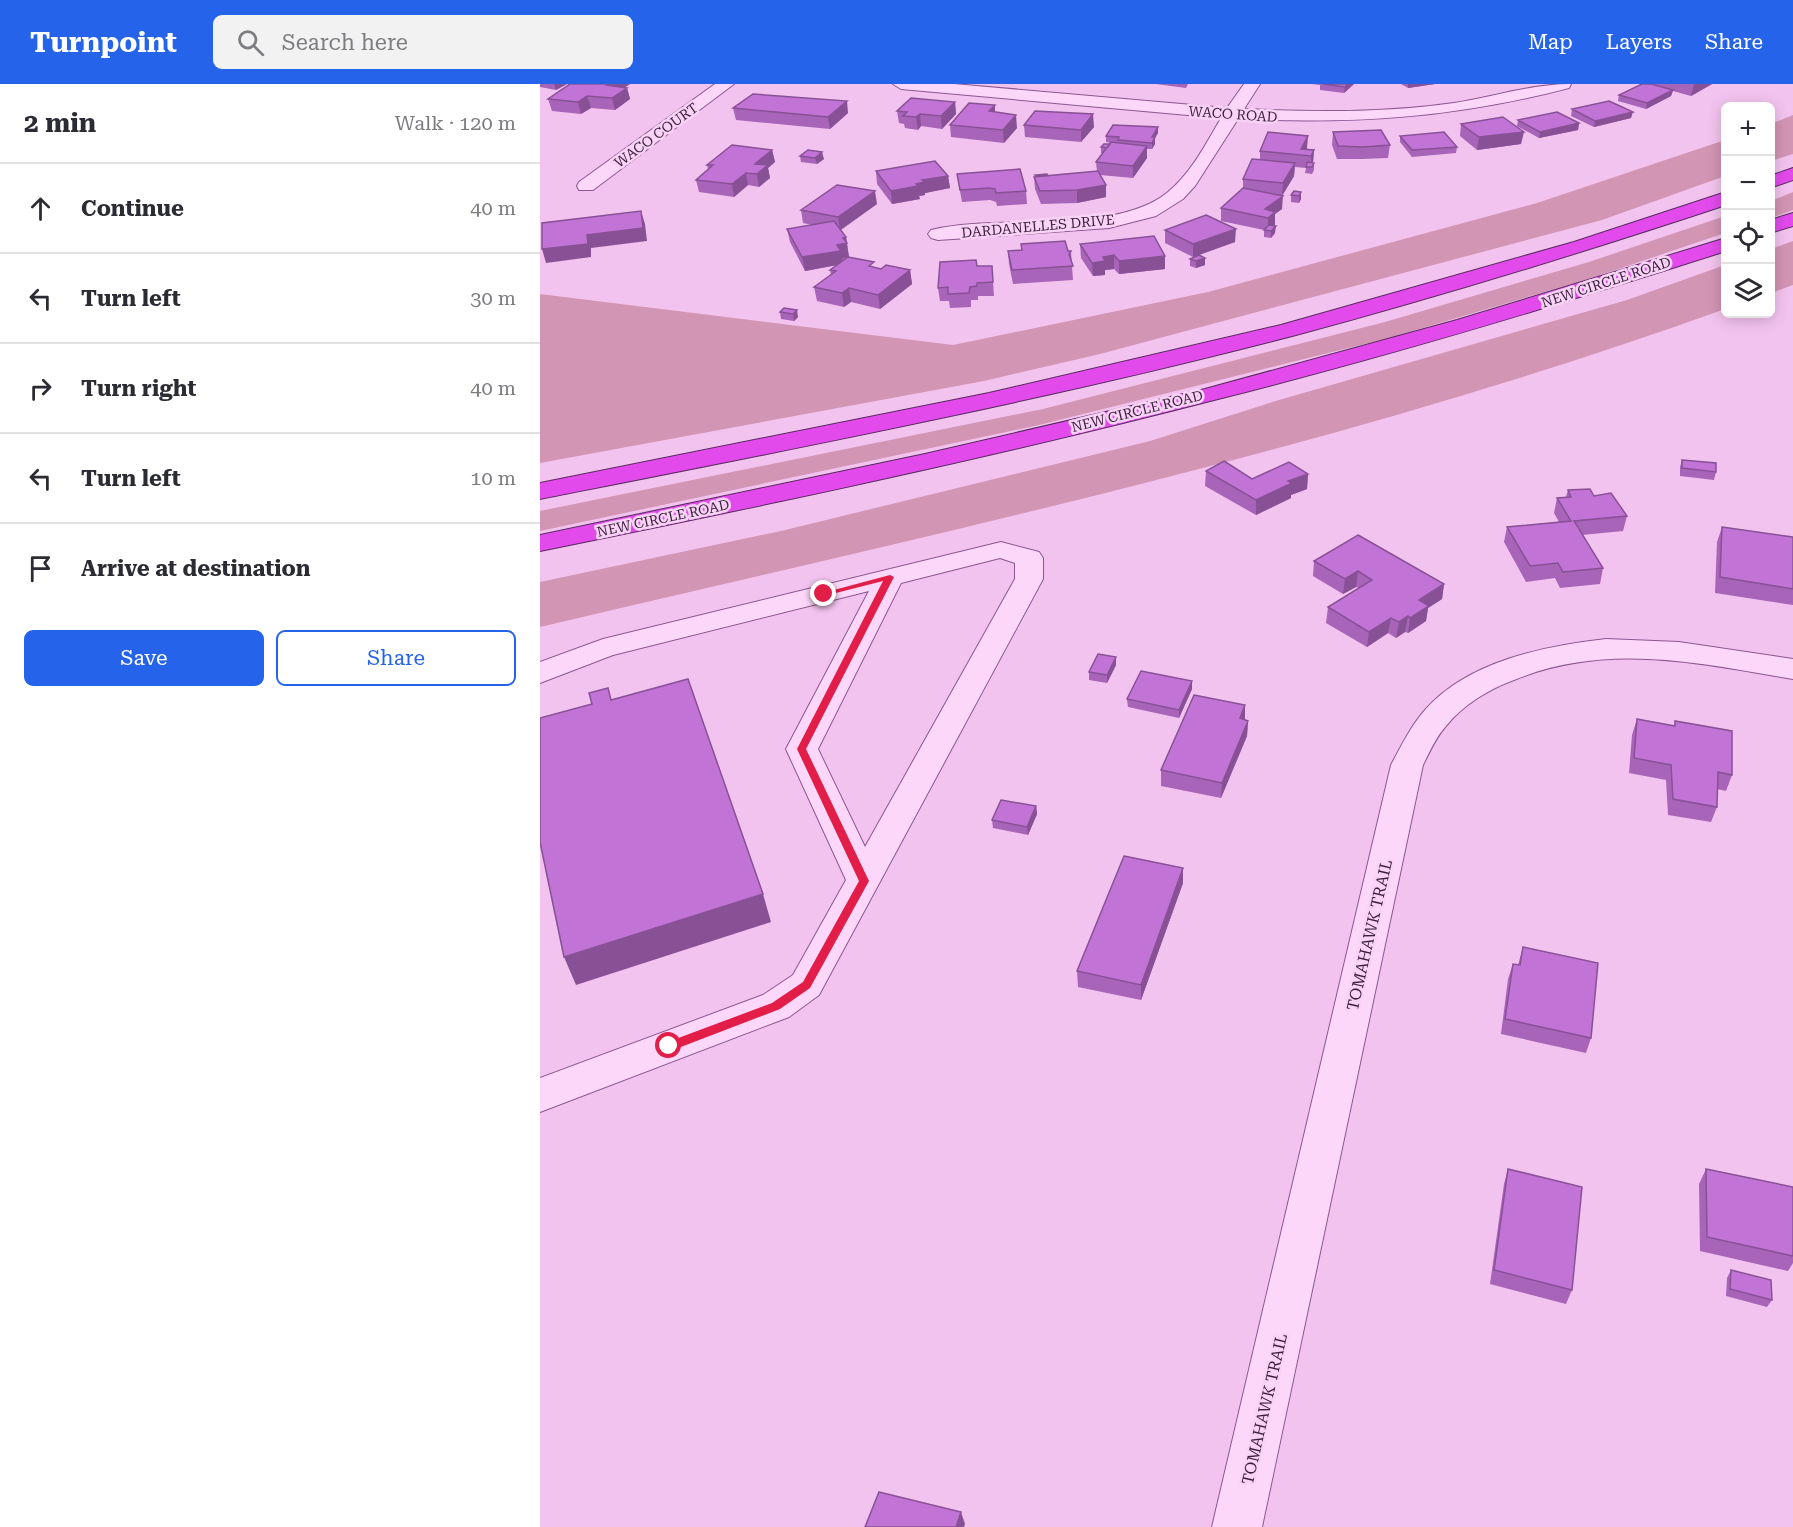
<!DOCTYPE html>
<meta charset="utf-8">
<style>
:root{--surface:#fff;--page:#f2f2f3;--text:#2b2b33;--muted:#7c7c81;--line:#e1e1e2;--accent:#2563eb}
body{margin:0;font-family:"Roboto Serif",serif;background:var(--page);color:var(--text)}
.controls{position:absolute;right:18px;top:18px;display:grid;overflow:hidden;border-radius:9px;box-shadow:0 3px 15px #0003}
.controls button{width:54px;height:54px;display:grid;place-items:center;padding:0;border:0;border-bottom:2px solid var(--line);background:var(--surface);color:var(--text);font:30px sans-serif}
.stop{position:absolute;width:18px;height:18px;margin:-14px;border:4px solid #e11d48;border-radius:50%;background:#fff}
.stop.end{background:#e11d48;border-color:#fff;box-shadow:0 2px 6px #0008}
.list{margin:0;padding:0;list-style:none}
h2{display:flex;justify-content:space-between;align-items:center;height:78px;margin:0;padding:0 24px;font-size:26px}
h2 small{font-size:20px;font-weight:400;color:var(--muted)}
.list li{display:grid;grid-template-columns:39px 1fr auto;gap:18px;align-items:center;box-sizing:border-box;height:90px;padding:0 24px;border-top:2px solid var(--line)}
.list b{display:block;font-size:22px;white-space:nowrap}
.list em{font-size:20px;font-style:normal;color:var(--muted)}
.actions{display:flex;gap:12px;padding:18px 24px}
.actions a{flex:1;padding:14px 0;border:2px solid var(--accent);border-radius:9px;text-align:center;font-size:21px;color:var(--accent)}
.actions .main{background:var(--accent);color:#fff}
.icon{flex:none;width:33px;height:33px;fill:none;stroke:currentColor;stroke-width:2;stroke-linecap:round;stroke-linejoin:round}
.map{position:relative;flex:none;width:1253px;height:1443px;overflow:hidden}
header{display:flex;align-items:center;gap:36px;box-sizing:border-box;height:84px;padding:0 30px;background:var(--accent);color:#fff}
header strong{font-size:28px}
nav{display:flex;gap:33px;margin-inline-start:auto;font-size:21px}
.search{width:420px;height:54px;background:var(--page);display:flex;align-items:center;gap:15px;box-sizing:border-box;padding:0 21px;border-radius:9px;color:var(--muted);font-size:22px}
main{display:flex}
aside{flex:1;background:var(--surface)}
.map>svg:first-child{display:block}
</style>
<header>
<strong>Turnpoint</strong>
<div class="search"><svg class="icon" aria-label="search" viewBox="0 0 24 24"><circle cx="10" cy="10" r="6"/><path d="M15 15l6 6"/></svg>Search here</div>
<nav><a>Map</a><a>Layers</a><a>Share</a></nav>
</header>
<main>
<aside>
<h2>2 min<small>Walk · 120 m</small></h2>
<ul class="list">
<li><svg class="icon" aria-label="ahead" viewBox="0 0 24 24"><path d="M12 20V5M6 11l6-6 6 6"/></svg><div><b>Continue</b></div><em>40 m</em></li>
<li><svg class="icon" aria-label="left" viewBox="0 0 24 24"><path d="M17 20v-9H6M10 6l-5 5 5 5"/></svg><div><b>Turn left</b></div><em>30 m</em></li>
<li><svg class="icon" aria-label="right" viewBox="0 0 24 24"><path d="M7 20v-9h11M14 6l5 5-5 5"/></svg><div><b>Turn right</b></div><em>40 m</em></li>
<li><svg class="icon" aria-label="left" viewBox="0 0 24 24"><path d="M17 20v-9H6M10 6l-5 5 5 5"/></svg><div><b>Turn left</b></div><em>10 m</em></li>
<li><svg class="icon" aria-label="arrive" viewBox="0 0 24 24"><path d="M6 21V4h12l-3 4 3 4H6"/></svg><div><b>Arrive at destination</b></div></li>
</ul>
<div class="actions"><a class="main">Save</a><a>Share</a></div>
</aside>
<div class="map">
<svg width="1253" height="1443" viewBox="0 0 1253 1443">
<rect width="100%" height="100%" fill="#f3c3ef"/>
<!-- green -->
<path fill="#d395b4" d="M1253 31V70L1231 77V40Z
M1185 56V92L1062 136 560 270 444 297 0 379V210L413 261 668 208 997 119Z
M1253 108V126L1231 134V117Z
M1185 132V149L1052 194 849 254 499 341 0 447V427L503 325 845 238 1049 178Z
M1253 157V201L1231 209V165Z
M1185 181V225C800 364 398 449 0 543V498L241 447 610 357 739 316 1087 216Z"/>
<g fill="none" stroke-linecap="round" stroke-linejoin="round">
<defs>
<path id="minor" d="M175 0H194L53 106H39L37 102 39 98Z
M353 0H414L687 24 704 0H720L704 25C774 28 845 29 914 19 954 13 991 0 1031 0L1029 4C913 34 817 40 698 35L655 102 643 115 616 132 569 144 398 156 391 154 388 150 391 146C457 129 575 152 628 108 651 89 666 60 681 34L361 5Z
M461 458 499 468 503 474V495L279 911 249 933 0 1028V994L223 911 253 891 306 796 246 665 329 507 73 571 0 599V578L63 555ZM460 474 475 479V495L325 763 278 665 361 499Z
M1066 555 1139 558 1253 575V595C1157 579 1067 558 974 596 949 605 923 621 906 642 896 653 890 667 883 681L722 1443H672L851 681C861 662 871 642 885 626 928 577 1004 562 1066 555Z"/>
<path id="highway" d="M1253 84V96L1230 104V92Z
M1186 108V121C1044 168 901 212 756 251 507 316 253 365 0 415V399L449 309 741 241 1034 158Z
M1253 129V142L1230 149V136Z
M1186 154V167C1018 221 849 272 678 315 454 373 227 421 0 467V451L385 370 665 305 917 236Z"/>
</defs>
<!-- minor casing -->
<use href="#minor" stroke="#8b5790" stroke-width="2"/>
<!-- highway casing -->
<use href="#highway" stroke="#562c5d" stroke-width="2"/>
<!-- minor -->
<use href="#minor" fill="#fcd7f9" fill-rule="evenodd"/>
<!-- highway -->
<use href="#highway" fill="#e24aec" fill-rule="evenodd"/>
</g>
<!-- wall -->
<path fill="#a764b8" d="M0 0H27L16 6 0 3Z
M30 0H90L85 3 87 4 90 15 75 26 51 24 41 30 12 27 8 15Z
M616 0H648L646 4Z
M772 0H814L804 9 780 6V1Z
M861 0H895L868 4Z
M1112 0H1172L1151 12 1133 7 1131 12 1106 25 1078 17 1079 11Z
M415 18 416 30 402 45 381 42 378 46 365 44 364 40 359 39 357 27Z
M193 24 308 29 290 45 196 36Z
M1032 25 1091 34 1054 43 1031 32Z
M455 28 477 44 464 59 411 53 410 41Z
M978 36 1039 39 1038 46 999 54 977 42Z
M921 40 981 60 937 66 920 52Z
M484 41 554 43 541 58 485 53Z
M618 43V49L615 53V60L612 65H607V74L593 94 560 91 566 113 537 119 501 120 495 105 494 93 557 87 556 78 563 69H561V63L570 60 571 59 566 58V52Z
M793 48 850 61 848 74 822 75H797L792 61Z
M860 52 917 63 916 69 872 73 860 58Z
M767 64V66H774L773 79H774V86L772 90 765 89 766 84 755 83 754 92 742 112V125L735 130V141L733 142 735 149 731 154 724 153V146L681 137V124L703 104V95L720 76V67Z
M232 66 235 78 228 84 230 94 219 103 208 101 194 113 159 108 156 96 168 85 167 81Z
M260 72 284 75 277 80 261 78Z
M336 87 408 92 410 104 385 109V111L379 112 380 115 352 120 337 100Z
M417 90 486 107 487 120 457 122 456 118 450 116 422 118Z
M761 108V115L759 119 751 118V111Z
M337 120 301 146 306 153 309 173 335 184 341 185 370 186 372 200 340 225 311 218 304 223 277 217 274 203 291 191 290 186 296 181 265 187 250 158 247 145 272 141 263 139 261 126Z
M625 146 695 158 659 171 665 181 656 184 650 182V175L653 173 625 159Z
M481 160 531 167 533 196 473 200 469 180 468 167 482 166Z
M540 160 625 185 579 190 574 185 565 186V191L553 192 541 174Z
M437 182H452L454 212H438V216H431V223L410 224 409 217H400L398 204Z
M244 224 258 233 254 237 241 235 240 228Z
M1142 376 1176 388 1174 396 1140 392V383Z
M666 387 712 395 768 390 767 405 751 411V414L716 431 665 402Z
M1028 406 1054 412 1087 432 1083 447 1042 451 1063 484 1060 500 1020 504 1015 494 986 498 964 458 967 443 1019 438 1014 429 1017 414 1026 413Z
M1182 443 1253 453V521L1175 509 1177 458Z
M774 477 904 500 902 515 888 524 886 537 868 549 865 548 856 554 848 549 827 563 786 539 788 523 819 504 816 503 803 510 773 492Z
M576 581 567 599 549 596V588Z
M652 605 639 634 588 623 587 615Z
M1097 635 1134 642 1135 637 1192 691 1186 707 1177 705V723L1171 738 1128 731 1126 696 1089 689 1092 651Z
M705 636 708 637 707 652 681 714 621 702V686Z
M496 722 497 730 488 751 453 744 452 736Z
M643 784V799L601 916 538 903 537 887Z
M983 863 1051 954 1046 969 961 950 968 895 973 880 978 881Z
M968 1085 1032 1206 1026 1220 950 1200 964 1100Z
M1166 1085 1253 1109V1179L1248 1187 1160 1167 1159 1100Z
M1191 1186 1232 1216 1227 1223 1186 1212 1187 1194Z"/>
<!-- shaded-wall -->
<path fill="#885196" d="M14 0H27L16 6Z
M69 0H90L70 13 67 1Z
M808 0H814L804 9 805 3Z
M868 0H895L868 4Z
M1154 0H1172L1151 12Z
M87 4 90 15 75 26 72 14Z
M1133 6 1131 12 1106 25 1107 19Z
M47 12 51 24 41 30 38 18Z
M307 17 308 29 290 45 288 33Z
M415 18 416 30 402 45 401 32Z
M455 21V33L449 27Z
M1093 28 1091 34 1054 43 1055 37Z
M380 30 381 42 378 46 376 33Z
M553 30 554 43 541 58V46Z
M476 31 477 44 464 59 463 46Z
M1039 39 1038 46 999 54 1000 48Z
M618 43V49L612 59V53Z
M984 48 981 60 937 66 939 53Z
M768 52 767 64 764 71 761 65Z
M615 53V60L612 65V59Z
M607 62V74L593 94V82Z
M232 66 235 78 228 84 230 94 219 103 215 80Z
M774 66 773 79 771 84V72Z
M282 68 284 75 277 80 275 74Z
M755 79 754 92 742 112 743 99Z
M206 89 208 101 194 113 192 100Z
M408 92 410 104 385 109V111L379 112 380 115 352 120 351 107 376 100 382 96Z
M566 101V113L537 119V106Z
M335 107 337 120 300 146 298 133Z
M761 108V115L759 119V112Z
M743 112 742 125 735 130V141L728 147V134L725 125Z
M101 127 105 140 107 157 51 164V173L6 179 2 165 47 151Z
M736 142 735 149 731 154V147Z
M696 145 695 158 653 173V160Z
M306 153 309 173 302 174 303 180 265 187 262 173 297 161 303 154Z
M574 171V185L565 186V191L553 192 552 179 563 173Z
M625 172V185L579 190V177Z
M665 174V181L656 184V177Z
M370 186 372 200 340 225 338 211Z
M309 204 311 218 304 223 302 209Z
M257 226 258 233 254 237 253 230Z
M768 390 767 405 751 411V414L716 431V416L748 397Z
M818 487 816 503 803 510 805 495Z
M904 500 902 515 888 524 886 537 868 549 870 534 879 516Z
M868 532 865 548 856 554 859 538Z
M851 534 848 549 827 563 829 548Z
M576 573V581L567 599V591Z
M652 597V605L639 634V626Z
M705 621V637L700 634Z
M708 637 707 652 681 714 682 699Z
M496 722 497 730 488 751 487 743Z
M643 784V799L601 916V901Z
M223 810 231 838 36 901 24 873Z
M421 1428 425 1440 424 1443H416Z"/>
<!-- building -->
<path fill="#c274d6" stroke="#885196" stroke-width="1.5" d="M30 0H69L67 1 87 4 72 14 47 12 38 18 8 15Z
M783 0H808L805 3Z
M1102 0H1111L1133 6 1107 19 1079 11Z
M213 10 307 17 288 33 193 24Z
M371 14 415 18 401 32 380 30 376 33 363 32 367 28 357 27Z
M1069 17 1093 28 1055 37 1032 25Z
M429 19 455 21 449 27 476 31 463 46 410 41Z
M495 27 553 30 541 46 484 41Z
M1017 28 1039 39 1000 48 978 36Z
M963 33 984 48 939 53 921 40Z
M573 41 618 43 612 53H615L612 59 578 56 579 53 566 52Z
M841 46 850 61 823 63 798 62 793 48Z
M728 48 768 52 761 65 774 66 771 72 720 67Z
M904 48 917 63 872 66 860 52Z
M571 58 607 62 593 82 556 78Z
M564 60H570L567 64 561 63Z
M192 61 232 66 215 80 228 81 217 90 206 89 192 100 156 96 173 81H167Z
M268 66 282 68 275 74 260 72Z
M712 75 755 79 743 99 703 95Z
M395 77 408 92 382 96 384 98 376 100 378 102 351 107 336 87Z
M767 78 774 79 772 83H766Z
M480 85 486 107 456 109 455 105 449 104 420 106 417 90Z
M558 87 566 101 537 106 500 107 494 93Z
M507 90V91L496 92 495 91Z
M297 101 335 107 298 133 261 126Z
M703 104 743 112 725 125 735 128 728 134 681 124Z
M754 107 761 108 759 112 751 111Z
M101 127 103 144 47 151 48 160 2 165V139Z
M666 131 696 145 653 160 625 146Z
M294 137 306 153 303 154 307 159 297 161 301 167 262 173 247 145Z
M729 141 736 142 731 147 724 146Z
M614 152 625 172 579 177 574 171 563 173 565 177 552 179 540 160Z
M525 157 528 167H531L529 170 533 182 472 186 468 167 482 166 481 160Z
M659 171 665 174 656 177 650 175Z
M308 173 334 178 329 182 341 185 346 181 370 186 338 211 309 204 302 209 274 203 296 187 290 186Z
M436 176 437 182H452L453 198 437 199V202L430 203 429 209 408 210V203L398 204 400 178Z
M244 224 257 226 253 230 240 228Z
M1142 376 1176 379V388L1142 384Z
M684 377 712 395 749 378 768 390 748 397 752 399 716 416 666 387Z
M1050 405 1054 412 1071 409 1087 432 1034 437 1063 484 1023 488 1018 479 990 482 967 443 1031 437 1017 414 1031 413 1028 406Z
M1182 443 1253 453V505L1180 493Z
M818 451 904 500 879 516 889 522 870 534 868 532 859 538 851 534 829 548 788 523 832 496 818 487 805 495 774 477Z
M558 570 576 573 567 591 549 588Z
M601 587 652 597 639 626 587 615Z
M148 595 223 810 24 873 0 758V634L52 620 49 609 68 604 71 616Z
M654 611 705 621 700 634 708 637 682 699 621 686Z
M1097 635 1135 642V637L1192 647V691L1178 688 1177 723 1133 715 1131 681 1094 674Z
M461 716 496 722 487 743 452 736Z
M584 772 643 784 601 901 537 887Z
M983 863 1058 879 1051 954 965 935 973 880 980 881Z
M968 1085 1042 1103 1032 1206 954 1186Z
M1166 1085 1253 1103V1172L1167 1153Z
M1191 1186 1231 1196 1232 1216 1190 1205Z
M339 1408 421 1428 416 1443H325Z"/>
<!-- route -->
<path fill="#e11d48" d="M350 491 354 493 266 665 329 797 270 904 240 925 133 966H125V959L232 919 263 898 319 797 257 665 343 497 284 512 279 510Z"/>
<g text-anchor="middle" stroke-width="5" stroke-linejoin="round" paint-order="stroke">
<!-- far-street labels -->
<g font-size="14" fill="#3a1d3e" stroke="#f9d3f6">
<text transform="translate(693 30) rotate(4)" y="5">WACO ROAD</text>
<text transform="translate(116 51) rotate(-36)" y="5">WACO COURT</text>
<text transform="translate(498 142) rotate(-5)" y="5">DARDANELLES DRIVE</text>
<text transform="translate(1066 198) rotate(-18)" y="5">NEW CIRCLE ROAD</text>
<text transform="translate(597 327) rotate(-14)" y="5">NEW CIRCLE ROAD</text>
<text transform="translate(123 434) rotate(-12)" y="5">NEW CIRCLE ROAD</text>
</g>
<!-- street labels -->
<g font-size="16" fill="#3a1d3e" stroke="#f9d3f6">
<text transform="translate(829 851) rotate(-77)" y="6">TOMAHAWK TRAIL</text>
<text transform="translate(724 1325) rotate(-77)" y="6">TOMAHAWK TRAIL</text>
</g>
</g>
</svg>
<div class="controls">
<button>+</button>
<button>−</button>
<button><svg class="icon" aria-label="locate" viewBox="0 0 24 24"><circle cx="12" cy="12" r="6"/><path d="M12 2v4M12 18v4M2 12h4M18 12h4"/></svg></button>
<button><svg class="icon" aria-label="layers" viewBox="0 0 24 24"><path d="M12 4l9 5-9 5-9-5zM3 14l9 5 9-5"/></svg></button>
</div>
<div class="stop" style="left:129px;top:962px"></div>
<div class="stop end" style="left:284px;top:510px"></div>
</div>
</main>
